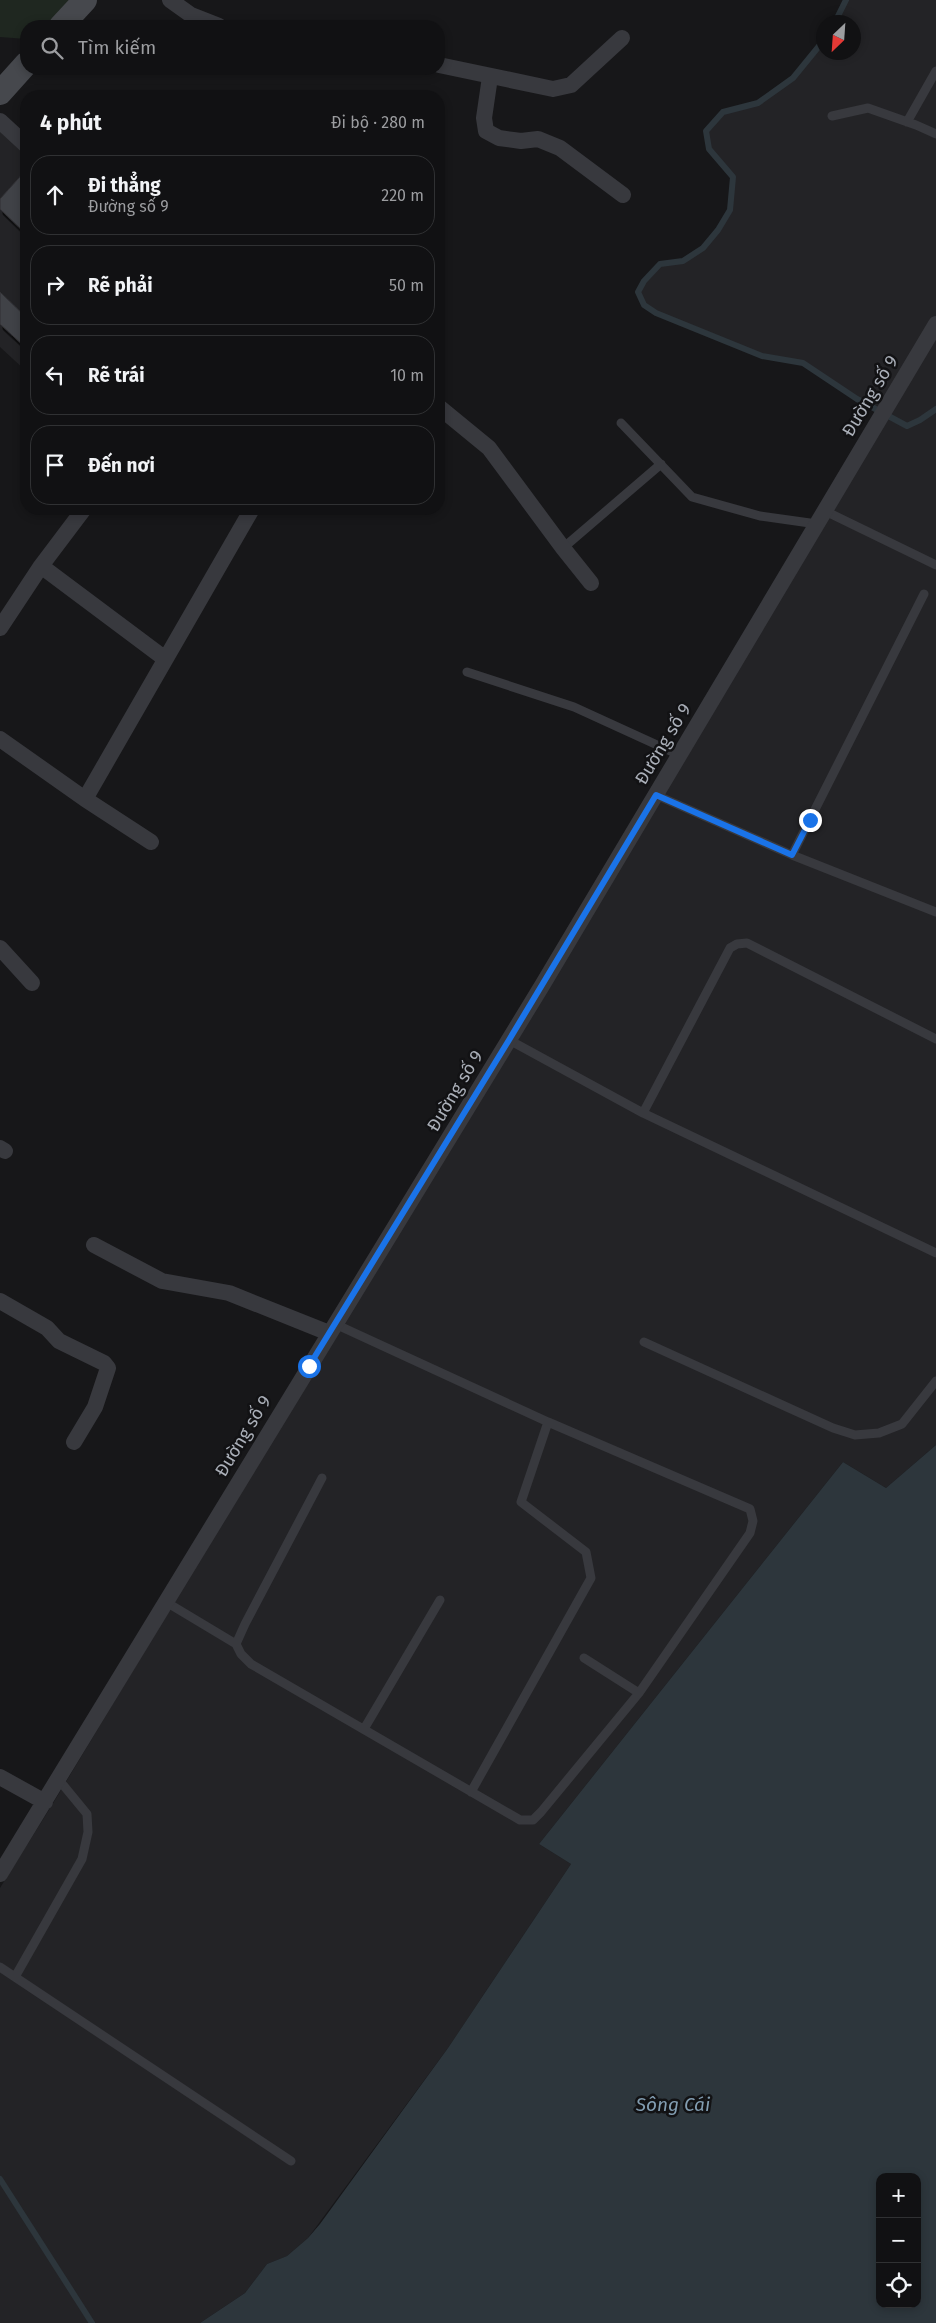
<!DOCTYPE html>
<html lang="vi">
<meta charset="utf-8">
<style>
:root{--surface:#111113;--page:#1e1f21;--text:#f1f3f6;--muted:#9c9da0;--line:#303133}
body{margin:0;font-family:"Fira Sans",sans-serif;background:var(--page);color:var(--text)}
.controls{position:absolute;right:15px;bottom:15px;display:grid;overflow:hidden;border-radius:10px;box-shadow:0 2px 8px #0003}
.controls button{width:45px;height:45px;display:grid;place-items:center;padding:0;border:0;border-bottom:1px solid var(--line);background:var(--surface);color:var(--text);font:25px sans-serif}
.compass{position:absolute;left:816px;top:15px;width:45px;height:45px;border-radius:50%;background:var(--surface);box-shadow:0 2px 8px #0003;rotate:205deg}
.stop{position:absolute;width:15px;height:15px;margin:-11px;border:4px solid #1a73e8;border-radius:50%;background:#fff}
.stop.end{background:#1a73e8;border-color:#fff;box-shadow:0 1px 5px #0008}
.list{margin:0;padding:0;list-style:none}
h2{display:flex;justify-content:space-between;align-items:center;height:65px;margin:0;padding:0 20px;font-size:21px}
h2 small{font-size:16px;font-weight:400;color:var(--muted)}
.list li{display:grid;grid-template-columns:32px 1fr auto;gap:15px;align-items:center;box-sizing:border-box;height:80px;margin:0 10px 10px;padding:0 10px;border:1px solid var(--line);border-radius:20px}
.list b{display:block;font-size:19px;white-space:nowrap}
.list p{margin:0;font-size:16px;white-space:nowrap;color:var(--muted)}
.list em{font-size:16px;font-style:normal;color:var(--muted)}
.icon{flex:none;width:28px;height:28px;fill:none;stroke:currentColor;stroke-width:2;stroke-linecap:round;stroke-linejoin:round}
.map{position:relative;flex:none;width:936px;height:2323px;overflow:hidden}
.search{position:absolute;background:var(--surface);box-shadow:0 2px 8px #0003;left:20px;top:20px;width:425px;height:55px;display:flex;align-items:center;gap:12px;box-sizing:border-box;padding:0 18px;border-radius:20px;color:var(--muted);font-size:19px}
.panel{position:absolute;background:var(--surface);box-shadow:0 2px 8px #0003;left:20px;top:90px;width:425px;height:425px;border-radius:20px}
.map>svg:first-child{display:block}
</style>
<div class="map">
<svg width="936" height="2323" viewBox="0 0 936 2323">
<defs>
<filter id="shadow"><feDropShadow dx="3" dy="5.5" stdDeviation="0" flood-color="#0009"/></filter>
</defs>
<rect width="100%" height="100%" fill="#171719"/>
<!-- built -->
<path fill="#232326" d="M846 0H936V1445L886 1488 843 1462 539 1844 571 1864 448 2048 308 2238 287 2256 267 2264 245 2293 200 2323H0V1888L52 1805 889 416 857 399 803 363 762 356 656 313 644 305 638 292 644 281 660 264 683 261 703 248 718 230 730 209 733 178 709 149 706 131 723 112 758 103 792 78 823 40 824 52H854V22H835Z
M0 130 26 155V371L0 347Z"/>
<!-- green -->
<path fill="#1f2720" d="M0 0H70L46 26H26V39L0 37Z"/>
<!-- water -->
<path fill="#2d363c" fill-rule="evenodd" d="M936 1445V2323H200L245 2293 267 2264 287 2256 308 2238 320 2224 448 2048 571 1864 539 1844 843 1462 886 1488ZM880 2177H917V2304H880Z"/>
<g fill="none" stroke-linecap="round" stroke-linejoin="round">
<!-- stream -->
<path stroke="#2d363c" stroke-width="6" d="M835 22 846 0
M824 40 793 78 758 103 723 112 706 131 709 149 733 177 730 210 718 230 703 248 683 261 660 264 644 281 638 292 644 305 656 313 762 356 803 363 857 399 907 426 920 420 936 409
M0 2179 92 2323"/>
</g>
<!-- building -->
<path fill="#414246" stroke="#313135" filter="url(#shadow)" d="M26 170V234L0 209V199Z
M0 292 26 317V348L0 324Z"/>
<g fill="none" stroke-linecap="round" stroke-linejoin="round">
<!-- service -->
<path stroke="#38393e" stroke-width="9" d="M832 116 868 108 916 125 936 134
M907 122 936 71
M621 423 692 497 760 516 817 524
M825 511 936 565
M563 548 661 464
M467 672 574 707 679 755
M656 795 792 855 936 912
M792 855 924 594
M509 1040 643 1113 936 1253
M643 1113 730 948 737 944 747 943 936 1039
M644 1342 833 1428 855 1435 879 1433 902 1424 936 1381
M322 1478 245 1624 236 1644 241 1654 251 1664 520 1820H533L541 1812 639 1693 750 1533 753 1521 750 1509 548 1422 335 1324
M166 1602 236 1644
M584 1658 639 1693
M364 1729 440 1600
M471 1792 591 1578 586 1552 521 1502 548 1422
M0 1967 291 2161
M15 1977 82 1859 88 1832 87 1814 59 1780"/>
<!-- minor -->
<path stroke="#38393e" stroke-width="16" d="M170 0 191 15 219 26
M439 65 553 89 571 85 622 38
M490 77 484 118 486 131 499 138 521 141 538 139 560 148 623 195
M0 121 26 145
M439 407 489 448 563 548 591 583
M41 566 164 658
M0 628 41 566 84 509
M0 739 85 799 151 842
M85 799 252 509
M0 948 32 983
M0 1148 5 1151
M94 1245 162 1281 229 1293 329 1333
M0 1301 47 1328 59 1341 104 1363 108 1368 95 1407 74 1442
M0 1777 45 1802
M0 1874 543 984 936 324"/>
<!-- secondary -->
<path stroke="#46484d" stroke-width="24" d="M61 26 85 0
M0 93 26 64"/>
</g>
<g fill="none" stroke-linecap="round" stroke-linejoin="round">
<!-- route -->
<path stroke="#1a73e8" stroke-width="6" d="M309 1366 509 1040 656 795 792 855 810 820"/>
</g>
<g text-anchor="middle" stroke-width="5" stroke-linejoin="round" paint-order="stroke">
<!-- street labels -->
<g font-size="18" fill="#aaafb8" stroke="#121214">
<text transform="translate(870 396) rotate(-59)" y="6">Đường số 9</text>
<text transform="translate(663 744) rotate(-59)" y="6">Đường số 9</text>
<text transform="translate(455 1091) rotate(-59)" y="6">Đường số 9</text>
<text transform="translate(243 1436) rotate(-59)" y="6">Đường số 9</text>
</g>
<!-- water labels -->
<g font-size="19" font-style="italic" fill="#829db1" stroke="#121214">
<text x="673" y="2111">Sông Cái</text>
</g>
</g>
</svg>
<div class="controls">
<button>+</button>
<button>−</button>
<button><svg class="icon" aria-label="locate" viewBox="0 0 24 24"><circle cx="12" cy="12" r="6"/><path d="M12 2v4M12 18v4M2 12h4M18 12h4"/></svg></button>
</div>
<svg class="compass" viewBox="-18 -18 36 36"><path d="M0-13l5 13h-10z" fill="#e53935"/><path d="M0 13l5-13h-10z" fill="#9c9da0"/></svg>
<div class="stop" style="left:309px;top:1366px"></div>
<div class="stop end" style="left:810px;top:820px"></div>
<div class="search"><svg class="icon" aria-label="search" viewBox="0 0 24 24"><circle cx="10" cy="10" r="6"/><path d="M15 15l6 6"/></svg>Tìm kiếm</div>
<section class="panel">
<h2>4 phút<small>Đi bộ · 280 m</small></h2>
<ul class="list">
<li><svg class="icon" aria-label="ahead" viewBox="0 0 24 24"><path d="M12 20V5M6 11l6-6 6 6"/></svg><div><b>Đi thẳng</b><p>Đường số 9</p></div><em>220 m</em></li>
<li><svg class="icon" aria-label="right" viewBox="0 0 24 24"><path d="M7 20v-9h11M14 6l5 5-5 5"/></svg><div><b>Rẽ phải</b></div><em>50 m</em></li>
<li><svg class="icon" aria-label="left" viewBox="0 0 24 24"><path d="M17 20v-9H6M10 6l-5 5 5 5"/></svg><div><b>Rẽ trái</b></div><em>10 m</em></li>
<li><svg class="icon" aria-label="arrive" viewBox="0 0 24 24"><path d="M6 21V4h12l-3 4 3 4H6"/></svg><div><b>Đến nơi</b></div></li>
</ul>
</section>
</div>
